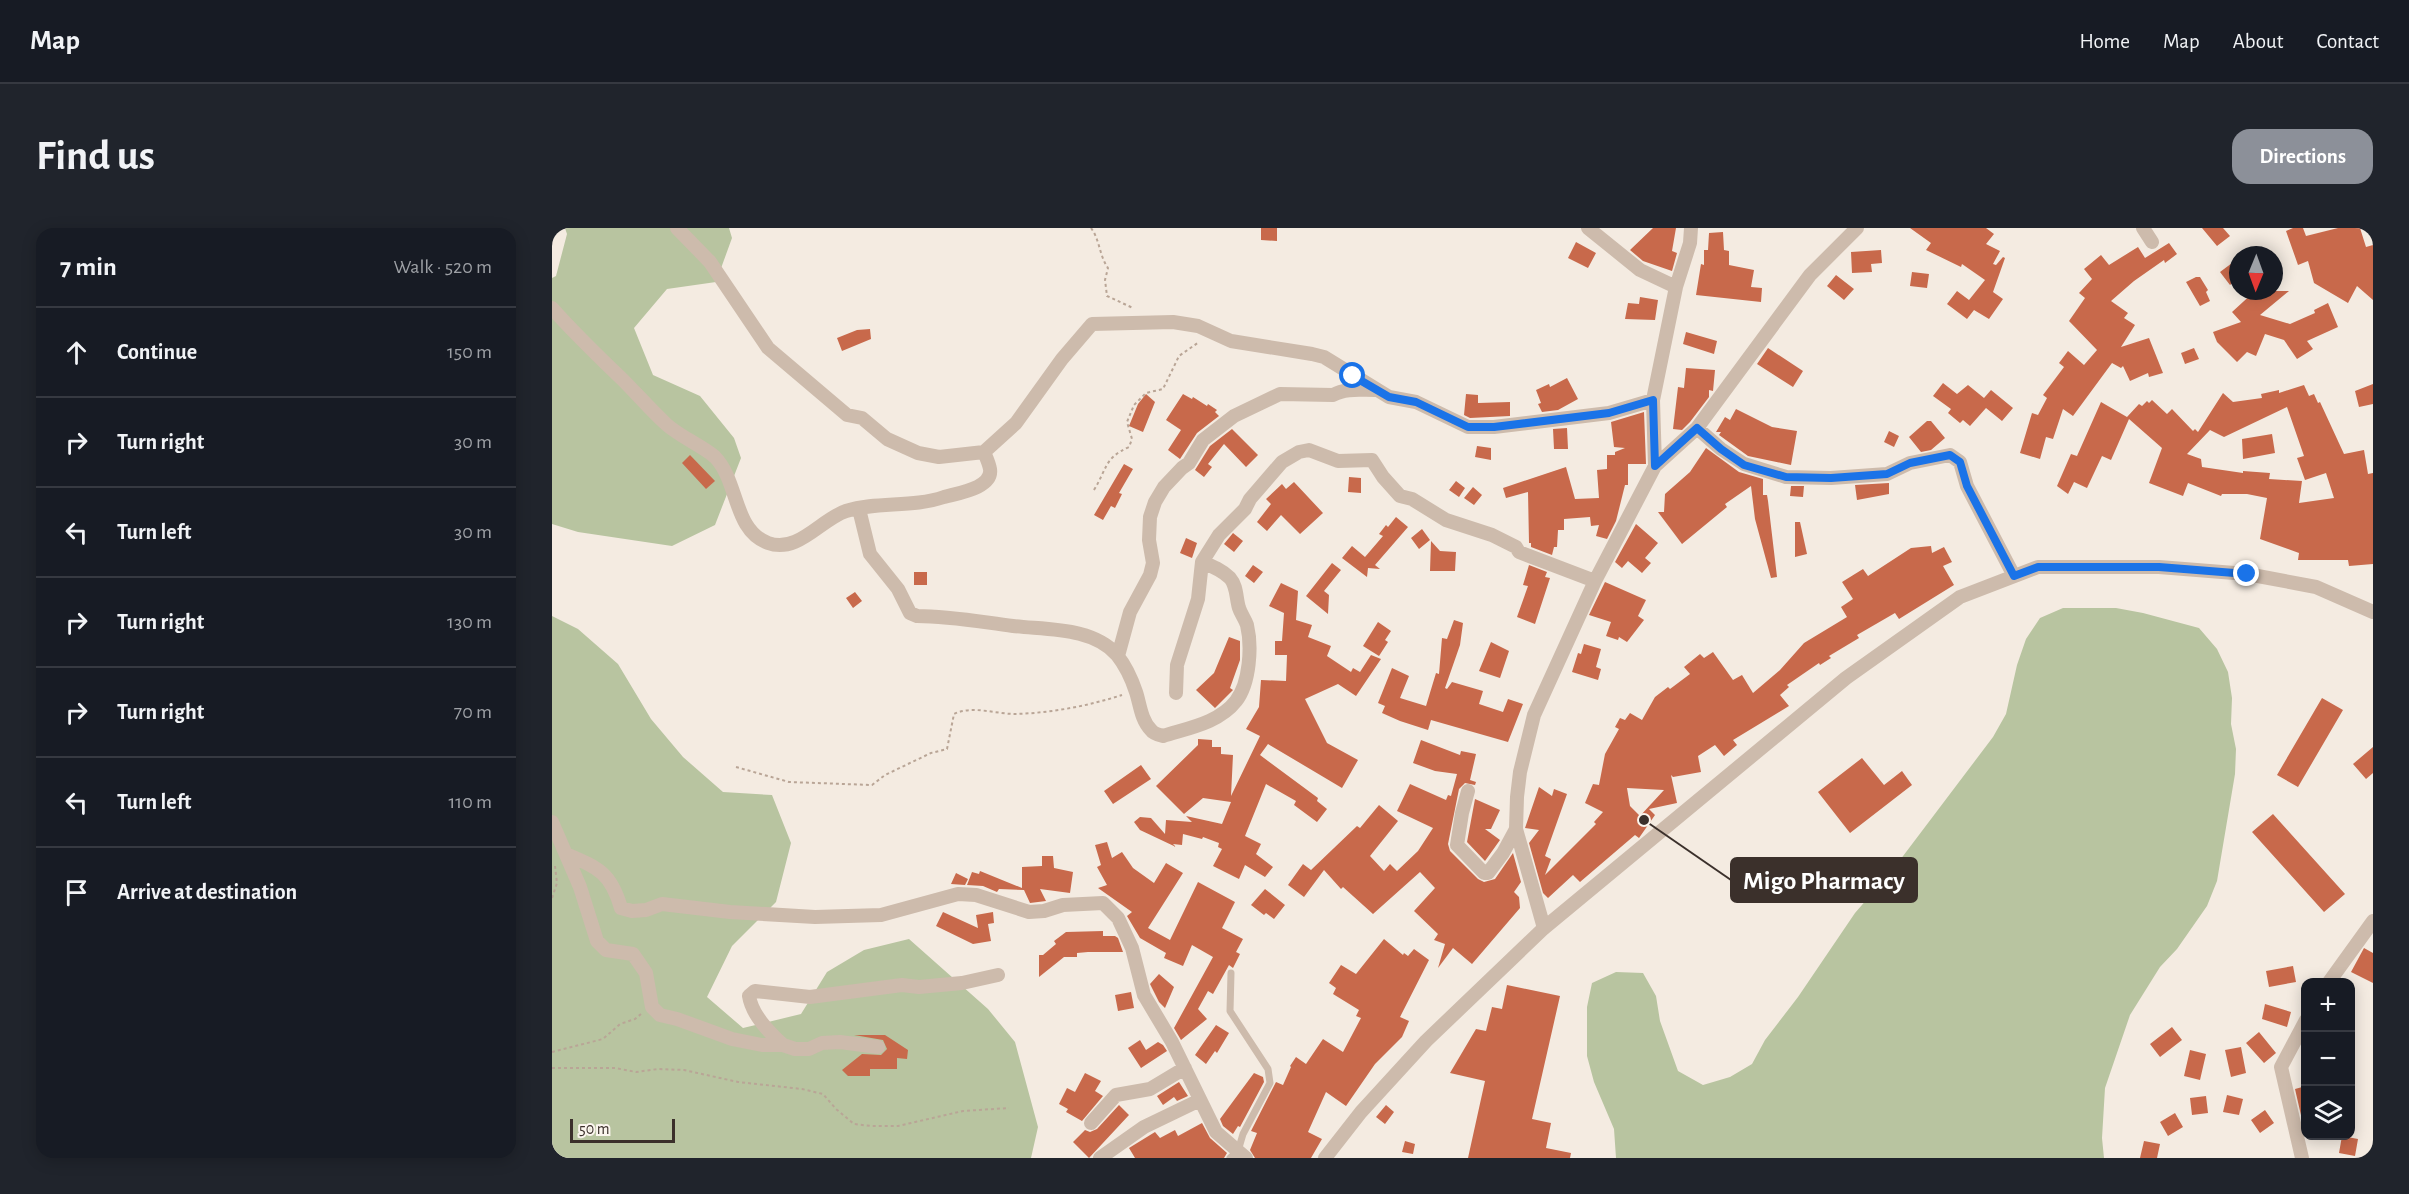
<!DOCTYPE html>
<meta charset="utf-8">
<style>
:root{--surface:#171b24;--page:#20242c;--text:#f1f3f6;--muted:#9ea1a6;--line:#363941;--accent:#8c9099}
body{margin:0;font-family:"Alegreya Sans",sans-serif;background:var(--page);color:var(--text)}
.controls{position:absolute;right:18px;bottom:18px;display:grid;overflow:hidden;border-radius:12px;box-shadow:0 3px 15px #0003}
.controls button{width:54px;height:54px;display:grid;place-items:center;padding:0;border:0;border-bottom:2px solid var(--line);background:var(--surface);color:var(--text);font:30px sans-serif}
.compass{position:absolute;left:1677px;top:18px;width:54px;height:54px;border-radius:50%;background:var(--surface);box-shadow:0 3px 15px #0003;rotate:181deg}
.scale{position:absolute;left:18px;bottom:15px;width:105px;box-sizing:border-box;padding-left:6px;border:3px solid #3b302b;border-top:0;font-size:16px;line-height:21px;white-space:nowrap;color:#3b302b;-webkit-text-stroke:4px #fbf5ee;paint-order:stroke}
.stop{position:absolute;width:18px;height:18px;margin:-14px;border:4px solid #1a73e8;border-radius:50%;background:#fff}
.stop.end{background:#1a73e8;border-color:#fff;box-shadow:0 2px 6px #0008}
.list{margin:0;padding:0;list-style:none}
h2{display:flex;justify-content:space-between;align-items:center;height:78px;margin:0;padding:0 24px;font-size:26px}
h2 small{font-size:20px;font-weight:400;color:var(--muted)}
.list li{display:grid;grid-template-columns:39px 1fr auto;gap:18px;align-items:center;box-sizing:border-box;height:90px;padding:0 24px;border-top:2px solid var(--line)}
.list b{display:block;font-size:22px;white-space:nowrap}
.list em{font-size:20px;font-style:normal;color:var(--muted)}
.icon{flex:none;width:33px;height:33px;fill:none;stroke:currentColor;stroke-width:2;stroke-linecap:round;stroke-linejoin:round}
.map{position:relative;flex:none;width:1821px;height:930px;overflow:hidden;border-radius:18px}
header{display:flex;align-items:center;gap:36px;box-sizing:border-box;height:84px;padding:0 30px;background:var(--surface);border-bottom:2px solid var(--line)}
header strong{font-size:28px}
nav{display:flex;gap:33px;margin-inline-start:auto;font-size:21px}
.intro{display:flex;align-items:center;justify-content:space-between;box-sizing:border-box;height:144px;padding:0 36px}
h1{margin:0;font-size:42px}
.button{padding:15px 27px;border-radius:18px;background:var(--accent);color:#fff;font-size:21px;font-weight:700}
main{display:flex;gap:36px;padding:0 36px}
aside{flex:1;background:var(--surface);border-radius:18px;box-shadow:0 3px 15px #0003}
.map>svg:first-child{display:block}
</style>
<header>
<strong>Map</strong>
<nav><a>Home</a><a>Map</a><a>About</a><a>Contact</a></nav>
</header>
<div class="intro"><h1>Find us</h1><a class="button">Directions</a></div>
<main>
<aside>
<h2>7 min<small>Walk · 520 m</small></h2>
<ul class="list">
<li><svg class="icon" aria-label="ahead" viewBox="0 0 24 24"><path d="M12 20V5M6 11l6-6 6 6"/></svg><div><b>Continue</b></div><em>150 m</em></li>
<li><svg class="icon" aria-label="right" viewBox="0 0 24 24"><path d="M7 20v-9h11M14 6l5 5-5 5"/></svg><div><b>Turn right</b></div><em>30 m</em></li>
<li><svg class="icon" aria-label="left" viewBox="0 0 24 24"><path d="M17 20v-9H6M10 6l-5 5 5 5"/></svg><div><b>Turn left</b></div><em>30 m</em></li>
<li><svg class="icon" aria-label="right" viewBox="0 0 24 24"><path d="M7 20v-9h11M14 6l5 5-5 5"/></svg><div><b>Turn right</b></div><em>130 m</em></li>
<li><svg class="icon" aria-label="right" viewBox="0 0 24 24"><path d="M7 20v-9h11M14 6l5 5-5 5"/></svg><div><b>Turn right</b></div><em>70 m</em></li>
<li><svg class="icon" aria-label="left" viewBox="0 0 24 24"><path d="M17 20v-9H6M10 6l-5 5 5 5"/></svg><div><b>Turn left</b></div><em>110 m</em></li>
<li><svg class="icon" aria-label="arrive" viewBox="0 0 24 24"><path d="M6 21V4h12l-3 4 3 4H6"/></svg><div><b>Arrive at destination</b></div></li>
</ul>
</aside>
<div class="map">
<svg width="1821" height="930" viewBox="0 0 1821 930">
<rect width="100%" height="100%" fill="#f4ebe1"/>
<!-- green -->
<path fill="#b8c4a0" d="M13 0H177L180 10 164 54 115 61 82 100 101 147 148 168 182 210 189 230 163 297 120 318 26 304 0 296V50L4 48 15 6Z
M1511 380H1564L1591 385 1647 400 1665 421 1676 444 1680 470 1679 496 1684 521 1683 546 1665 653 1655 678 1625 721 1608 739 1578 787 1553 860 1550 910 1552 930H1064L1062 901 1042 854 1035 828V779L1040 755 1064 744 1091 745 1104 768 1108 793 1126 843 1151 857 1178 849 1200 836 1213 812 1246 769 1303 685 1342 640 1441 509 1454 486 1465 437 1474 411 1488 390Z
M0 388 26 401 66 436 99 491 131 529 171 564 220 567 239 615 224 674 180 718 155 769 191 800 249 786 275 744 312 722 357 711 436 781 463 814 486 899 479 930H0Z"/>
<!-- building -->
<path fill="#c8694b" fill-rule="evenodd" d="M709 0H725V13L709 12Z
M1101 0H1124L1120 23 1125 25 1120 43 1091 33 1078 22Z
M1358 0H1434L1442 6 1434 16 1448 23 1441 36 1444 37 1451 29 1453 30 1441 64 1451 71 1437 91 1422 82 1415 91 1395 76 1405 63 1417 72 1433 52 1410 36 1409 39 1374 22 1379 15Z
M1650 0H1671L1678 8 1665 18Z
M1741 0H1751L1754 8 1786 0H1808L1814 19 1821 17V72L1805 58 1796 75 1762 55 1756 33 1746 37 1734 3Z
M1171 4 1172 22 1177 23V37L1202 42 1199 59 1210 60 1209 74 1144 67 1149 36 1152 37V22H1156L1157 5Z
M1024 14 1044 25 1036 40 1016 30Z
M1617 15 1625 26 1613 35 1612 32 1582 53 1559 73 1576 85 1572 90 1583 97 1569 119 1597 110 1611 145 1597 149 1596 145 1578 153 1571 138 1569 140 1560 135 1521 188 1511 181 1501 211 1494 209 1488 231 1468 225 1480 185 1486 187 1495 170 1491 167 1512 139 1507 135 1516 123 1532 137 1545 122 1517 93 1533 70 1527 65 1540 51 1532 41 1549 27 1557 37 1586 19 1593 30Z
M1329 22 1330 35 1319 36 1320 44 1300 45 1299 24Z
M1680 35 1686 43V50L1678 57 1668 44Z
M1360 44 1377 46 1375 60 1358 58Z
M1284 47 1302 61 1292 72 1275 58Z
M1644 49H1648L1656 62 1654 64 1658 73 1648 78 1634 54Z
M1703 63H1737L1708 87 1738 96 1763 85 1762 82 1776 75 1786 99 1755 113 1761 121 1745 131 1732 112 1713 106 1704 128 1695 124 1685 134 1665 114 1661 104 1689 94 1680 84Z
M1088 69 1106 72 1103 92 1073 91 1076 75 1087 76Z
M318 101 319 111 290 123 285 110 305 102Z
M1134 104 1165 113 1162 126 1131 116Z
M1216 120 1251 143 1241 159 1205 136Z
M1642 120 1647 131 1633 136 1629 125Z
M1134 140 1163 142 1161 163 1157 162V169L1138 194 1130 202 1121 201 1126 159 1132 160Z
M1015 150 1026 171 1006 182 990 184 986 176 989 175 984 162 997 156 998 159Z
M1391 155 1405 166 1416 157 1432 170 1439 162 1461 180 1450 193 1434 180 1418 198 1411 192 1408 195 1396 185 1399 181 1381 168Z
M1821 156V176L1807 179 1803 163Z
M1752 157 1757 168 1762 166 1766 175 1768 174 1792 226 1812 222 1816 246 1821 245V336L1797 338 1796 332H1746L1747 325 1708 311 1715 270 1695 266H1670L1669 268 1636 255 1631 268 1597 255 1610 220 1577 191 1559 232 1550 228 1535 260 1522 254 1516 266 1505 258 1519 226 1525 228 1549 174 1575 189 1587 176 1590 178 1595 173 1597 175 1600 172 1615 186 1620 181 1641 203 1643 201 1646 204 1671 165 1681 174 1710 170 1709 166 1727 162V165ZM1735 179 1752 228 1745 230 1753 252 1774 245 1782 270 1747 275 1750 253 1717 251 1718 245 1691 243V245L1650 239 1649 231 1635 226 1658 202 1672 209Z
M594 166 603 174 591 204 577 198 586 176Z
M631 166 640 171 641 169 655 178 656 176 665 182 663 184 667 188 645 205 628 231 616 222 629 202 614 192Z
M914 166 926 167V175L958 174V188L918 190 912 187Z
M1184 181 1220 199 1245 203 1239 237 1196 228 1167 207 1169 204H1164L1173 189 1178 192Z
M1092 184 1094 236H1076V257H1073L1064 293 1055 311 1044 308 1047 297 1039 298 1038 289 1012 291V302H1006L1005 319H1002L1000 327 979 319V315H977L976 264 954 270 951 260 1014 239 1023 271 1047 270 1045 242 1055 241V227H1063V224L1073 220 1062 219 1059 194Z
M1375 193H1379L1393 210 1379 222 1369 224 1357 209Z
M1015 200 1016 221H1002L1001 201Z
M680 201 706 227 694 239 672 216 656 236 660 239 652 249 643 242 658 218Z
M1337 203 1347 208 1342 219 1332 214Z
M1720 206 1723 225 1691 231 1690 211Z
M925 218 939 220V232L923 229Z
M1154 220 1187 244 1211 251V267H1215L1216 273 1225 349 1219 350 1203 291 1199 258 1173 276 1175 279 1130 316 1106 284H1112L1113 266 1138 244Z
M138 227 163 253 154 261 130 235Z
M572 236 581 241 567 265 570 266 563 280 559 278 551 292 542 287Z
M797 249 809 250V265L796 264Z
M904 253 913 260 907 269 897 262Z
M742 254 771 285 748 306 729 287 715 303 705 294 719 276 714 271 730 256 734 261Z
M1337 255V266L1305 272 1303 257Z
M1239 258H1252L1251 269 1238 268Z
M921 259 930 267 922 277 912 270Z
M844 289 856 299 823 337 828 341 816 340 815 349 790 330 800 318 813 329 831 308 827 306 834 297 836 299Z
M1243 294H1248L1255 326 1243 329Z
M1084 296 1106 315 1093 330 1099 335 1090 345 1076 333 1070 340 1063 334Z
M870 301 878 312 867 321 859 310Z
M681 305 691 313 682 324 672 316Z
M634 310 645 315 640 330 628 325Z
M879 313 888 323 904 324 903 343H878Z
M1379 318 1380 325 1392 319 1400 334 1391 338 1402 357 1347 391 1343 385 1305 407 1307 410 1277 428 1279 430 1268 437 1267 435 1235 457 1237 459 1228 467 1237 478 1181 512 1185 517 1172 528 1163 517 1146 528 1149 544 1121 549 1119 547 1125 575 1097 581 1103 587 1087 610 1083 607 1028 654 1021 647 996 670 991 665 977 615 987 602 973 600 987 559 1000 568 1002 561 1015 566 993 628 999 631 993 647 1044 596 1042 594 1051 584 1033 575 1041 556 1047 557 1053 526 1067 501 1063 499 1068 490 1073 492 1078 485 1090 492 1103 469 1116 459 1118 461 1138 446 1132 439 1148 426 1152 430 1161 424 1181 452 1190 447 1201 465 1228 442 1252 415 1295 389 1289 379 1301 371 1290 354 1311 341 1316 348 1359 320ZM1075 560 1112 562 1088 588 1078 578Z
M780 335 789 342 772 363 777 367 776 386 754 368Z
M701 337 711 344 702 355 693 348Z
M977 337 995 344 993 349 998 350 983 396 965 389 976 358 971 357Z
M362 344H375V357H362Z
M1053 354 1094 372 1086 388 1092 392 1075 414 1067 409 1066 412 1054 408 1059 394 1037 387Z
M729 355 746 363 744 392 760 397 756 409 779 418 775 428 799 444 801 440 808 444 819 427 829 431 804 468 786 456 753 471 775 515 806 532 790 560 716 516 708 527 766 570 765 573 775 581 765 594 742 577 744 573 714 556 693 608 709 616 704 626 721 639 713 649 693 637 687 651 661 638 670 621 666 619 667 615 651 609 650 611 631 606 630 617 621 616 624 619 588 602 582 594 588 589 599 590 613 606 614 592 640 594 634 588 670 596 679 574 651 570 632 586 604 558 646 517V511L660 512V519H669V526L681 527 679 568 708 508 694 501 707 479 709 452 734 453 735 427H723V413H730L732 385 717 378Z
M303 364 310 373 301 380 294 370Z
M902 392 911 395 908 417 893 460 895 461 900 454 931 463 927 476 951 484 956 471 971 476 956 514 879 492 876 502 848 493 830 485 833 478 826 475 840 440 857 448 848 470 874 478 884 445 887 446 890 410 895 411Z
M826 394 839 403 833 412 836 414 827 428 811 418Z
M677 409 688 413V432L678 460 681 462 663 480 644 462 662 445Z
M939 414 957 423 948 450 927 443Z
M1032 416 1049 421 1044 439 1049 441 1046 452 1020 444 1026 425 1029 426Z
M1770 470 1791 482 1746 559 1725 547Z
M869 512 908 527 909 523 924 526 918 552 924 554 923 557 913 555 907 561 896 616 898 623 926 651 932 654 943 651 961 625 969 654 962 664 967 669 968 680 920 736 901 720 886 740 893 716 882 712 886 706 862 683 883 660 868 644 821 686 791 659 789 661 772 642 752 669 736 657 751 636 759 642 805 598 808 600 827 577 846 593 818 628 832 643 838 636 845 643 866 623 881 600 845 583 858 556 894 572 896 567 899 568 905 546 883 543 861 535Z
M1821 519V545L1814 551 1801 536Z
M1310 530 1332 557 1350 543 1360 557 1298 605 1266 564Z
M589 537 599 551 561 576 552 563Z
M923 571 948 582 939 601H933L948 612 933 633 915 614Z
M1721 586 1793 666 1772 684 1700 604Z
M555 614 560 630 570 624 581 640 602 655 614 635 631 645 596 700 618 712 646 654 683 674 670 700 691 711 684 724 688 726 681 740 677 737 661 766 656 763 646 781 655 791 629 812 622 800 661 729 640 717 631 738 612 730 614 725 588 710 575 688 580 684 546 660 555 657 545 639 549 637 543 617Z
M490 628H501L502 640 521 644 518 665 488 661 494 673 478 675 472 662 447 661 445 664 431 658 415 657 420 644 427 646 428 643 470 660V639L490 638Z
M404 645 416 651 413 657 399 656Z
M713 661 733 677 722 691 714 685 712 687 699 677Z
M391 684 426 700 424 687 441 684 442 695 436 696 439 713 421 716 384 698Z
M551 703V708H563L566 710 571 724H536L525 725V729H512L487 749V727H491L504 716 502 713 514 704Z
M832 711 851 727 852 725 856 728 862 721 877 732 848 789 857 793 850 809 823 836 794 878 774 864 756 904 770 911 759 930H703L698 922 705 905 699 903 724 854 731 857 739 839 738 838 744 829 754 836 771 811 791 824 809 790 804 788 807 782 781 766 784 760 777 755 789 737 804 746Z
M1812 720 1821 725V755L1799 744Z
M1741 738 1744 754 1717 759 1714 743Z
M607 746 622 759 613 780 607 774 598 756Z
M955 757 1008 768 980 891 999 895 994 920 1019 925 1018 930H916L933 853 898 845 924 801 934 803 940 779 950 781Z
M579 764 582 780 566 783 563 767Z
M1713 776 1739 784 1735 799 1710 791Z
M664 797 677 805 665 825 663 823 654 836 643 827Z
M1620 799 1630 812 1608 829 1598 816Z
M1707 804 1724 825 1712 835 1694 815Z
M302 807H333L356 822 355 831 345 830V841H318V848H296L290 842 310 826 329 827 335 821 331 812Z
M588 812 594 822 606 814 611 817 615 823 589 840 576 820Z
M1689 819 1694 845 1679 849 1673 822Z
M1638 822 1654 826 1648 852 1632 848Z
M533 845 549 853 543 863 551 868 530 893 514 884 516 881 507 876 515 860 523 864Z
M702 845 711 849 712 854 688 899 686 898 681 906 671 898 668 891Z
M627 854 636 868 625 873 622 869 611 877 605 868Z
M1754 858V896H1751L1743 861Z
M1675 867 1691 871 1687 887 1671 884Z
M1654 868 1656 885 1640 887 1638 870Z
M567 877 577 887 537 930 521 914 533 902 538 904 545 901Z
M834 877 842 884 833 896 824 889Z
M1713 882 1722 895 1708 905 1699 892Z
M1623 885 1631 899 1616 908 1608 894Z
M650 895 658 910 675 925 672 930H583L577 920 603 904 608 910 623 902 626 908Z
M1790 908 1806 911 1803 928 1787 925Z
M853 913 863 916 861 926 850 924Z
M1592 913 1608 916 1605 930H1588Z"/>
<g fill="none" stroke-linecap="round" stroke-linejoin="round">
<!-- path -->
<path stroke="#b9a596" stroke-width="2" stroke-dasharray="3 3" stroke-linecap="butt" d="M539 0C548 12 547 27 556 40L553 52 555 68 581 80
M542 262C555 241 552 230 577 219L580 211 575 194 582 177 594 165 611 161 627 128 647 114
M184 539 237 554 320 557 333 547 379 525 395 521 402 486C420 477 443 486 463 486 499 485 536 478 570 467
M0 670 5 655 3 638
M0 824 51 811 68 796 83 791 89 786
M0 840H63L84 844 106 841 132 842 186 854 250 861 271 866 284 881 302 896 319 898H346L411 883 457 880"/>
<!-- lane -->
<path stroke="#cdbbac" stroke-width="7" d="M678 930 686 923 691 906 718 855 716 841 678 783 679 745"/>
<!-- street -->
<path stroke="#cdbbac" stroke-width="14" d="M125 0 158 34 216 120 295 187 310 190 335 211 366 225 387 229 432 224 464 195 510 131 540 96 621 94 646 98 679 113 760 126 772 129 837 169 864 174 916 199H942L1057 185 1101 172
M1036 0 1088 42 1124 59
M1591 0 1600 14
M0 80C22 105 46 128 70 151 85 166 99 182 114 196 128 209 151 218 163 229 187 254 181 302 216 315 246 326 269 291 294 283 325 273 360 280 392 269 406 265 441 260 438 241 437 235 434 229 432 224
M1145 200 1169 221 1192 236 1234 249 1279 250 1335 246 1358 235 1398 227 1408 234 1415 258 1462 348
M1103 238 1145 200 1258 47 1305 0
M307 281 318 326 346 361 358 385 365 388C398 388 429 394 461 398 494 402 541 399 565 427 573 437 580 452 584 464 588 476 589 492 599 502 601 505 607 507 611 508 636 500 667 495 684 473 698 455 700 418 695 397 693 391 689 386 687 380 684 370 685 358 678 350 670 342 660 338 650 334
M566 428 578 384 598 347 601 335 597 312 598 289 603 274 612 259 630 240 637 235 651 212 682 188 728 166 781 167C793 160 808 162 822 162
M624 465 625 437 646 371 650 334 667 307 693 281 698 271 730 234 747 224 757 222 786 233 820 232 831 249 848 268 860 271 894 292 940 307 964 319 967 324 1043 353
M916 563 910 585 905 617 932 645H936L951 625 964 601
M0 594 28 659 45 713 54 722 81 726 94 745 100 779 108 787 125 791 180 811 210 817H231L243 821H257L270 815 288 814 326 819
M14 626C47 640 59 645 69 680L80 683 94 682 110 676 178 684 263 689 329 687 406 666 424 667 477 684 492 683 511 677 551 675 566 690 580 720 592 767 620 814 664 904 694 930
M992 700 964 601 965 569 968 544 982 487 1043 353 1103 238 1101 172 1124 59 1138 15 1139 0
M1777 754 1821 693
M231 817C217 804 200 787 197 768L203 763 258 769 350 757 367 759 410 755 446 747
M539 895 564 867 598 861 633 840
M548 930 592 899 648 872
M773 930 809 884 874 813 992 700 1294 450 1408 369 1486 339H1607L1695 346 1764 359 1821 384
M1750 930 1729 839 1754 792"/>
</g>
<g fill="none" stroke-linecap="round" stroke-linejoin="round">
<!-- route -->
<path stroke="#1a73e8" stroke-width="8" d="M801 148 837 169 864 174 916 199H942L1057 185 1101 172 1103 238 1145 200 1169 221 1192 237 1234 249 1279 250 1335 246 1358 235 1398 227 1408 234 1415 258 1462 348 1486 339H1607L1695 346"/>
</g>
<!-- callouts -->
<path fill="none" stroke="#3b302b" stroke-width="2" d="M1092 592L1179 652"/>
<circle fill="#3b302b" stroke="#fbf5ee" stroke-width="2" cx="1092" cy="592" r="6"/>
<rect fill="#3b302b" stroke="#3b302b" stroke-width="2" x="1179" y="630" width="186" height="44" rx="6"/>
<g font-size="26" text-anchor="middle" font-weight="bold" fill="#fff">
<text x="1272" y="661">Migo Pharmacy</text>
</g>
</svg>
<div class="controls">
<button>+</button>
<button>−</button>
<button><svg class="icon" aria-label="layers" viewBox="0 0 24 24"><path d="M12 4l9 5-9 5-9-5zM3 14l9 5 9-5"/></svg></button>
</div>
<svg class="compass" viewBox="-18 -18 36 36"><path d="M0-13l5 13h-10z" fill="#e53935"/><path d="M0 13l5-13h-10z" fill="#9ea1a6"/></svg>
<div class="scale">50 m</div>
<div class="stop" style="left:801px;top:148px"></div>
<div class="stop end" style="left:1695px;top:346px"></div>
</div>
</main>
